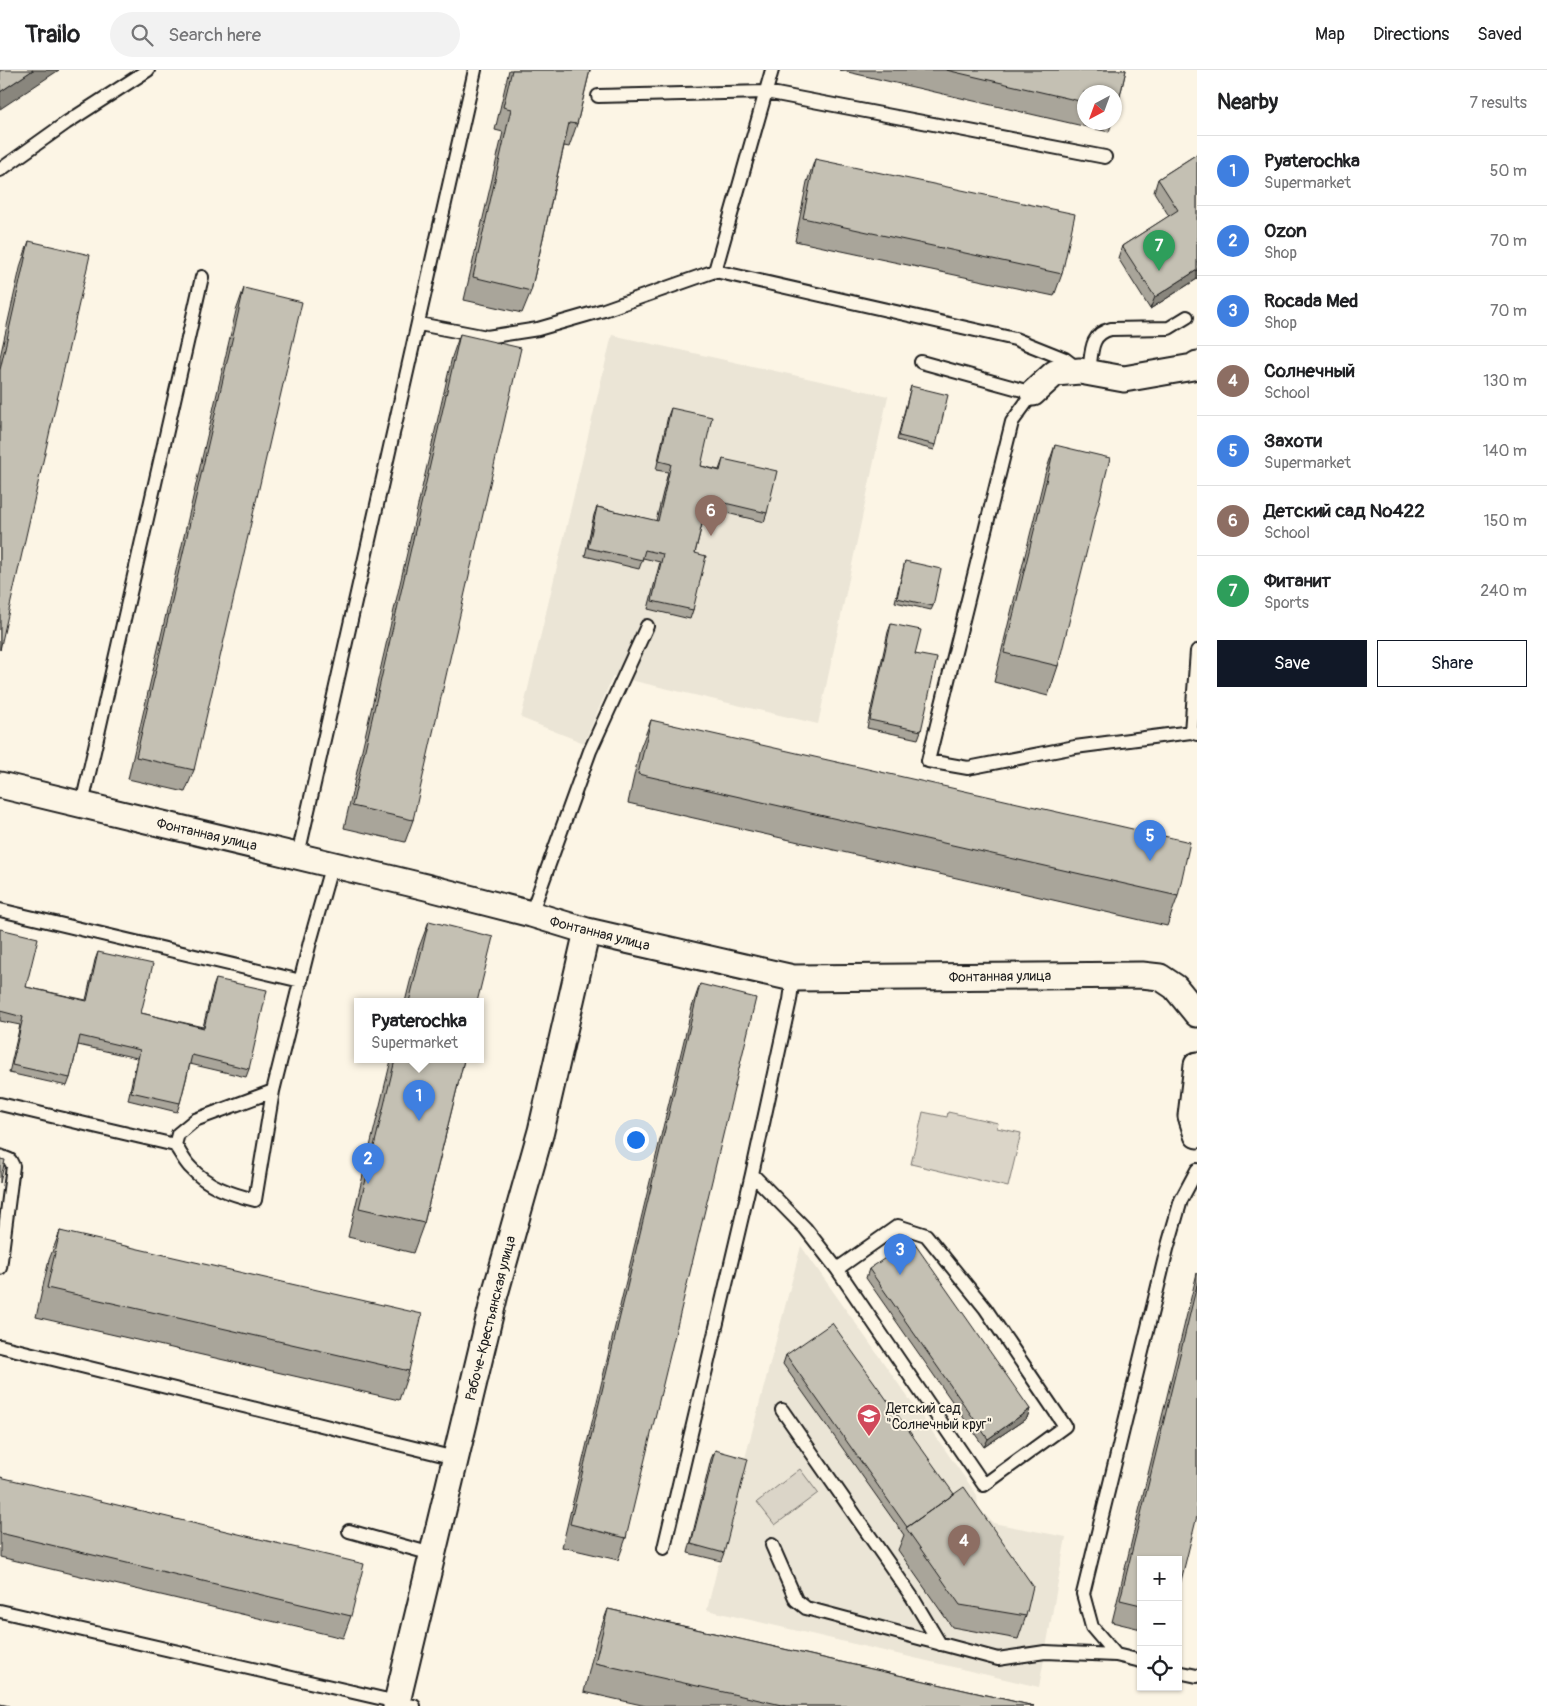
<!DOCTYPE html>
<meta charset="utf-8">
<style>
:root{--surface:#fff;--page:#f2f2f2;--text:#202124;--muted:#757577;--line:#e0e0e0;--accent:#111827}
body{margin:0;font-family:Pangolin,sans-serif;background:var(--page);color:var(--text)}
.controls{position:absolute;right:15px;bottom:15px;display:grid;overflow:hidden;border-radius:0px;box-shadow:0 1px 4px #0004}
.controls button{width:45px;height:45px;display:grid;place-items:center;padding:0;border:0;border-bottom:1px solid var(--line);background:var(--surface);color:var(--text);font:25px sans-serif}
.compass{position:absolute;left:1077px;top:15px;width:45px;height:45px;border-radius:50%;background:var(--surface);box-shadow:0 1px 4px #0004;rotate:221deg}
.you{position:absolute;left:635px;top:1069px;width:18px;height:18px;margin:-12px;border:4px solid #fff;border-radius:50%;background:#1a73e8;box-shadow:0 0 0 8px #1a73e833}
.badge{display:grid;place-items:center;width:32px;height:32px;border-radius:50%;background:var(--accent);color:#fff;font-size:16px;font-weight:700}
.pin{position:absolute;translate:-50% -41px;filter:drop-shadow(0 1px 2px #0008)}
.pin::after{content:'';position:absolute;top:26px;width:18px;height:15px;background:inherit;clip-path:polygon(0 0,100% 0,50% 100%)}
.popup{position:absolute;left:354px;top:928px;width:130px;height:65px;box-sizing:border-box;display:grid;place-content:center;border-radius:0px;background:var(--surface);filter:drop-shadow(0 1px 4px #0005);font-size:16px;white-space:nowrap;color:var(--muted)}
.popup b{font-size:19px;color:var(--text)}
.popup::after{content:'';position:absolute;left:50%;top:100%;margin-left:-10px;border:10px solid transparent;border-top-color:var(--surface)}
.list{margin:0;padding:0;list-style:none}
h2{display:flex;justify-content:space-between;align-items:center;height:65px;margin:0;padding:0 20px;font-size:21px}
h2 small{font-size:16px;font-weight:400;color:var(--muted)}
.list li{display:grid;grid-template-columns:32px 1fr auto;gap:15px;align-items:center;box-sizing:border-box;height:70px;padding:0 20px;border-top:1px solid var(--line)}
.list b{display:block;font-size:19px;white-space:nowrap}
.list p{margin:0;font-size:16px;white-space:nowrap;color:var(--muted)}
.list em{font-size:16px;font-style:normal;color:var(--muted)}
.actions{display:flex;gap:10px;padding:15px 20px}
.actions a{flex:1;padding:11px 0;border:1px solid var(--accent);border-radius:0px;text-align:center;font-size:18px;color:var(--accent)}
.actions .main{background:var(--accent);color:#fff}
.icon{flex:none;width:28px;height:28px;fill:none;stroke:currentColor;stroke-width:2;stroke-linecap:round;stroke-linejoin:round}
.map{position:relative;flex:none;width:1197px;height:1636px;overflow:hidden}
header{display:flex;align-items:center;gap:30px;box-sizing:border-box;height:70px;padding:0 25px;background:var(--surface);border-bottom:1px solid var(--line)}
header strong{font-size:24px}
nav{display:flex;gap:28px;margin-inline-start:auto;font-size:18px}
.search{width:350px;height:45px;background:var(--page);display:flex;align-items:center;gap:12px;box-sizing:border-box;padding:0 18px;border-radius:28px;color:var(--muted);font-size:19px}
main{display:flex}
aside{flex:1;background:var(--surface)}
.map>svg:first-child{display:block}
</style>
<header>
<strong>Trailo</strong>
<div class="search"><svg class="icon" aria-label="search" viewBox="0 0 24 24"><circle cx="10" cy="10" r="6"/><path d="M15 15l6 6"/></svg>Search here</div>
<nav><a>Map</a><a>Directions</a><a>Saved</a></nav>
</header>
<main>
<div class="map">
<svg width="1197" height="1636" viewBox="0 0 1197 1636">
<rect width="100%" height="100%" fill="#fcf5e5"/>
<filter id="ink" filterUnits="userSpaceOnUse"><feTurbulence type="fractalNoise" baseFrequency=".02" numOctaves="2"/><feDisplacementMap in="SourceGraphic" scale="10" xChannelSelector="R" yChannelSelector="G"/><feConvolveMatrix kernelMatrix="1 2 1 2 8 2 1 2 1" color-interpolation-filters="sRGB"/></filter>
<g filter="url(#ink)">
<!-- built -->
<path fill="#ebe5d6" d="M612 265 888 326 818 654 613 606 584 673 521 648Z
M801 1176 977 1425 978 1437 993 1453 1066 1467 1039 1617 707 1540 718 1495 722 1492 746 1400 744 1392Z"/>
<!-- green -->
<path fill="#dbd5c8" stroke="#7c7872" d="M923 1042 947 1047 948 1042 998 1053 997 1058 1021 1063 1008 1117 911 1094Z
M800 1399 818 1423 775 1455 757 1432Z"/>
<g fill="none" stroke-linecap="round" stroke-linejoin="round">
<defs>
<path id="service" d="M598 26 766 22 1105 87
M0 100 66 53 148 0
M715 201 1015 269 1065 289 1078 299
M419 254 487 267 538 259 604 240 715 201 772 0
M921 292 1033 323 1012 352 928 691 968 698 1075 677 1191 662 1197 664
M1089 302C1092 284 1089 264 1111 259L1169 258 1187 247
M1191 662 1197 581
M82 734 202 207
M298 785 475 0
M0 840 301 911
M531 844 590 681 647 556
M273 1021 195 1050 178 1064 175 1075C180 1082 184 1091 190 1097 208 1117 231 1124 255 1130L273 1021 310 872 332 794
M0 1034 175 1075
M0 1086 10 1090 13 1096 0 1198
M752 1104 805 1158 837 1199 898 1156 926 1165 985 1238 1065 1356 984 1415 837 1199
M0 1276 455 1388
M782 1340 912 1527 940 1574
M349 1461 432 1484
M772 1475 796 1530 806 1538 998 1589 1045 1582 1116 1585
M664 1478 752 1104 790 930 793 908
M0 1541 414 1636
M1141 1591 1116 1585 1092 1557 1083 1524 1167 1179 1181 1130 1197 1100
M1178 1602 1197 1606"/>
<path id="minor" d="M1033 323 1055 303 1080 301 1124 309 1193 297 1197 294
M0 715 426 817 531 844 587 861 793 908 1142 905 1160 907 1175 917 1197 944
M1197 995 1191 1046 1197 1065
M396 1636 495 1224 541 1061 587 861"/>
</defs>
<!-- service casing -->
<use href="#service" stroke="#1c1c1c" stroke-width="16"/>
<!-- minor casing -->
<use href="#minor" stroke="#1c1c1c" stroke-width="29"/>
<!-- service -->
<use href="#service" stroke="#fcf5e5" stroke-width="12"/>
<!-- minor -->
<use href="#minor" stroke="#fcf5e5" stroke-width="25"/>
</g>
<!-- wall -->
<path fill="#a9a59a" stroke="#1c1c1c" d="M509 0H590L577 54 569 77 564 76 531 221 522 243 464 230 503 62 495 60Z
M839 0H1126L1117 39 1114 45V22H1084V52H1112L1109 62Z
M1197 84V209L1150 239 1118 188 1122 176 1169 146 1154 122 1158 109Z
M815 89 1062 204 1054 226 795 171 807 112Z
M29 171 0 580V287L21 194Z
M244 218 194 700 185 722 128 709 236 241Z
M460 264 413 750 405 772 344 758 452 287Z
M911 316 936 375 934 380 897 370Z
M671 338 701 396 719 400 723 389 767 443 764 452 706 438 695 483 693 540 690 549 648 539 660 492 643 488 639 499 585 486 594 445 597 437 656 451 668 402 656 400 668 346Z
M1055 375 1058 596 1048 626 994 612 1045 404Z
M905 491 933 536 931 540 895 532Z
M891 554 915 584 921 661 918 669 867 658 888 562Z
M651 650 1178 826 1167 856 628 733 640 679Z
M429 851 477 932H405L418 880Z
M0 859 26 917 86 930 95 890 98 882 141 943 203 957 213 917 216 909 249 999 246 1007 190 994 180 1033 177 1042 128 1030 137 988 78 975 70 1008 67 1016 9 1003 20 955 0 951Z
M700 914 626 1468 618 1490 562 1477 692 937Z
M391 990H464L424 1153 413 1183 348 1167Z
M60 1161 409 1301 399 1330 36 1247 49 1190Z
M869 1199 1030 1339 1027 1348 984 1377 866 1208Z
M1197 1203V1446L1141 1490V1559L1112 1552Z
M786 1285 1026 1546 1018 1569 952 1557 898 1480 904 1465 783 1294Z
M715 1380 724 1483 721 1491 688 1483 711 1389Z
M0 1407 351 1546 343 1568 0 1487Z
M608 1539 1034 1636H646L584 1622 597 1568Z"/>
<!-- shaded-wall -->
<path fill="#89867d" stroke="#1c1c1c" d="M33 0H59L0 39V22Z
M1197 200V209L1150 239 1155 227Z
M1030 1339 1027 1348 984 1377 988 1369Z"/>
<!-- building -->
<path fill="#c4c0b3" stroke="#1c1c1c" d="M0 0H33L0 22Z
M512 0H590L577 54 569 53 531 221 473 207 511 39 503 37Z
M946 0H1126L1117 39H1114V22H1084V32Z
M1197 84V200L1155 227 1122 176 1178 140 1158 109Z
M815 89 1075 144 1062 204 803 148Z
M29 171 90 185 0 580V300Z
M244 218 302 232 194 700 136 687Z
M460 264 521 278 413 750 352 736Z
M911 316 948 325 936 375 899 366Z
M671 338 712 347 701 396 720 401 723 389 777 401 767 443 708 429 695 483 706 486 693 540 652 531 663 484 645 480 642 490 588 478 597 437 658 451 671 394 659 391Z
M1055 375 1110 388 1058 596 1004 583Z
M905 491 941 499 933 536 897 528Z
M891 554 921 560 915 584 937 588 921 661 870 650Z
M651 650 1190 772 1178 826 638 704Z
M429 851 493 867 477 932H409Z
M0 859 38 868 26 917 87 931 98 882 153 894 141 943 204 958 216 909 267 920 249 999 192 985 180 1033 131 1022 140 980 80 966 70 1008 12 995 23 947 0 941Z
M700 914 756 928 626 1468 570 1454Z
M395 990H464L424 1153 359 1138Z
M0 1089 5 1090 0 1113Z
M60 1161 422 1244 409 1301 47 1218Z
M912 1170 1030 1339 988 1369 869 1199Z
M1197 1215V1446L1178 1523V1490H1141V1535L1120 1530Z
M832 1253 954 1424 907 1457 786 1285Z
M715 1380 748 1389 724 1483 691 1474Z
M0 1407 364 1494 351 1546 0 1463Z
M964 1417 1033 1516 1026 1546 960 1535 906 1458Z
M608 1539 1034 1636H786L595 1593Z
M0 1634 10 1636H0Z"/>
</g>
<!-- icons -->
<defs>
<symbol id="school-pin" viewBox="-11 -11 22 30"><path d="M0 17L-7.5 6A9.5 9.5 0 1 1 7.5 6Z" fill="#d1495b" stroke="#fcf5e5"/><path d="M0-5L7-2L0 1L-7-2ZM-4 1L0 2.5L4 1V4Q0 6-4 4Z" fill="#fff"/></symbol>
</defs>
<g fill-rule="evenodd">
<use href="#school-pin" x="855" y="1332" width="28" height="38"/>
</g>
<g text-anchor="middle" stroke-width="4" stroke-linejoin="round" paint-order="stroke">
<!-- street labels -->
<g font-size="14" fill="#1c1c1c" stroke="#fcf5e5">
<text transform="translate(207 764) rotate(13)" y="5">Фонтанная улица</text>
<text transform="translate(600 863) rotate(14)" y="5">Фонтанная улица</text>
<text transform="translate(1000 906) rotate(-1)" y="5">Фонтанная улица</text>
<text transform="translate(490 1248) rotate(-76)" y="5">Рабоче-Крестьянская улица</text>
</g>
<!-- poi labels -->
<g font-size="14" fill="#1c1c1c" stroke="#fcf5e5" text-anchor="start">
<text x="886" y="1343">Детский сад<tspan x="886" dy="16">"Солнечный круг"</tspan></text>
</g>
</g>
</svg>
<div class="controls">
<button>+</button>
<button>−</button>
<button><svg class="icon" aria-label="locate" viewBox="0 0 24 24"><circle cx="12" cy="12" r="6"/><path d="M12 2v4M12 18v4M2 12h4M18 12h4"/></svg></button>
</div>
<svg class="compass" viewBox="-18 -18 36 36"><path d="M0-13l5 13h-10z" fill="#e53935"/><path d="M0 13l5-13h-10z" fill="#757577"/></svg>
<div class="you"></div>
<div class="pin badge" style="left:419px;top:1051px;background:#3f7fe0">1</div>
<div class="popup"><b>Pyaterochka</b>Supermarket</div>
<div class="pin badge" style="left:368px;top:1114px;background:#3f7fe0">2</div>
<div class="pin badge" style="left:900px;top:1205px;background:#3f7fe0">3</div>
<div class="pin badge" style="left:964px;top:1496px;background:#8d6e63">4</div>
<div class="pin badge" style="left:1150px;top:791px;background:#3f7fe0">5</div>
<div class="pin badge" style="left:711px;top:466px;background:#8d6e63">6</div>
<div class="pin badge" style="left:1159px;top:201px;background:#2e9e5b">7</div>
</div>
<aside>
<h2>Nearby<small>7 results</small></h2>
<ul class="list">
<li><span class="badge" style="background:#3f7fe0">1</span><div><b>Pyaterochka</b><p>Supermarket</p></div><em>50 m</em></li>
<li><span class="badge" style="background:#3f7fe0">2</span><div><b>Ozon</b><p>Shop</p></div><em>70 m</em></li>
<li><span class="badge" style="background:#3f7fe0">3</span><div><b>Rocada Med</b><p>Shop</p></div><em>70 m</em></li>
<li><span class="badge" style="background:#8d6e63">4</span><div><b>Солнечный</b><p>School</p></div><em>130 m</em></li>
<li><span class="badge" style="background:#3f7fe0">5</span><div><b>Захоти</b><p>Supermarket</p></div><em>140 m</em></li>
<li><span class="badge" style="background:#8d6e63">6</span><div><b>Детский сад №422</b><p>School</p></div><em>150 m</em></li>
<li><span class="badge" style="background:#2e9e5b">7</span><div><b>Фитанит</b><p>Sports</p></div><em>240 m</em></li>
</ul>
<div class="actions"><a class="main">Save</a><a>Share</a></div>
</aside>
</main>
